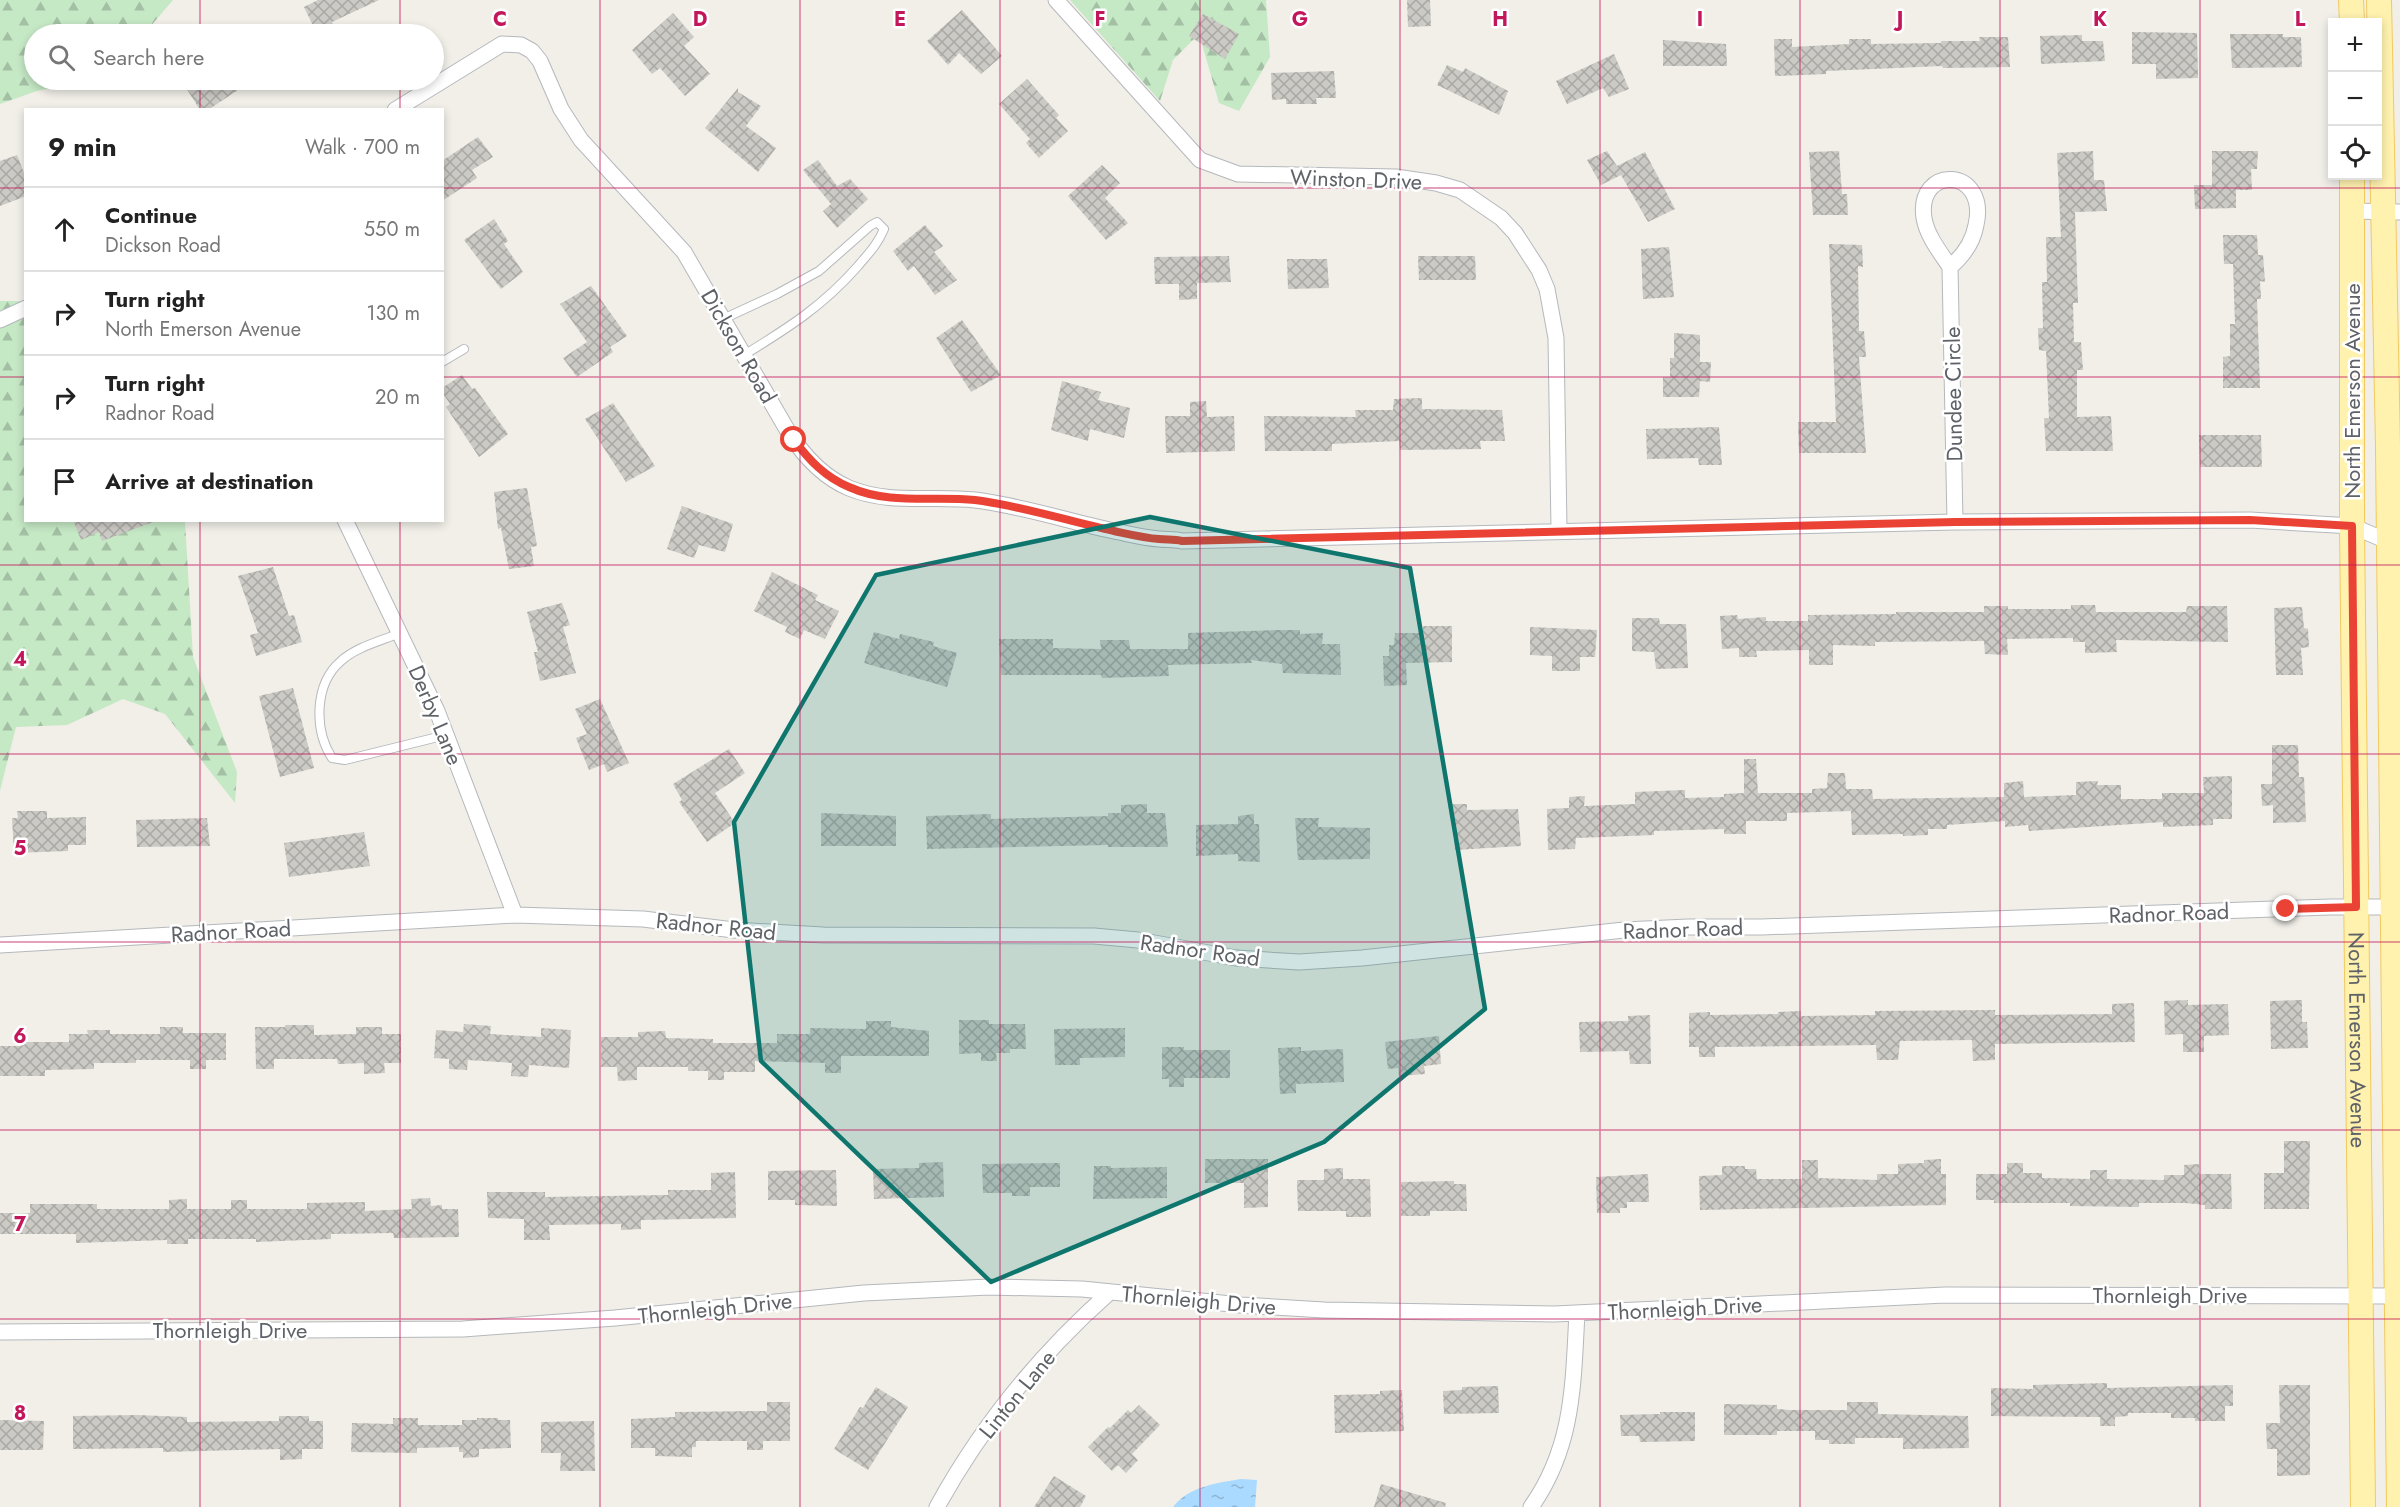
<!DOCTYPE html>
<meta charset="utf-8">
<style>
:root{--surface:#fff;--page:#f6f6f6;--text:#222;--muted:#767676;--line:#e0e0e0}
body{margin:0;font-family:Jost,sans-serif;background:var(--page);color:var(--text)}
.controls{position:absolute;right:18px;top:18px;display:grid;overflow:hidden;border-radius:0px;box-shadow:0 3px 9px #0003}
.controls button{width:54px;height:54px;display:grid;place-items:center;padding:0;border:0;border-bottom:2px solid var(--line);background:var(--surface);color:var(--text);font:30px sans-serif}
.stop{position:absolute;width:18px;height:18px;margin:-14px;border:4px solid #ea4335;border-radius:50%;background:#fff}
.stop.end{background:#ea4335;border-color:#fff;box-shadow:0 2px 6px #0008}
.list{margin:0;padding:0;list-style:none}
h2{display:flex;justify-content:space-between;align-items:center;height:78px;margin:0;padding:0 24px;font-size:26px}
h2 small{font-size:20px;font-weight:400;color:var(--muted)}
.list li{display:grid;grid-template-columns:39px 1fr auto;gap:18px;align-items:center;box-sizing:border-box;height:84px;padding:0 24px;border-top:2px solid var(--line)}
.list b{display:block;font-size:22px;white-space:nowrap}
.list p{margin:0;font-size:20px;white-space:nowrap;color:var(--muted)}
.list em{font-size:20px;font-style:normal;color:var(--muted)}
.icon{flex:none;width:33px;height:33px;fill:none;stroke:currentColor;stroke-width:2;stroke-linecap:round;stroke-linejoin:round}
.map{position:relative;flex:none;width:2400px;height:1507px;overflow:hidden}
.search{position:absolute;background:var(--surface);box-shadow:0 3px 9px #0003;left:24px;top:24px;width:420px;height:66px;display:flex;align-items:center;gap:15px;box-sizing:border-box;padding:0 21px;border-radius:33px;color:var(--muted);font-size:22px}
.panel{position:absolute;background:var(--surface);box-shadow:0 3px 9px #0003;left:24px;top:108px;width:420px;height:414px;border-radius:0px}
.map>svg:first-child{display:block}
</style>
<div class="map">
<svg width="2400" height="1507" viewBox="0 0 2400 1507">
<defs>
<pattern id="forest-firs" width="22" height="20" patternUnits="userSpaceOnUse" patternTransform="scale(1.5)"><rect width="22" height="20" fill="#c5e8c5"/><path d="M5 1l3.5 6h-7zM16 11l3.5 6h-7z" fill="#a3c0a4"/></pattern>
<pattern id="water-ripples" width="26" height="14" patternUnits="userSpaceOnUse" patternTransform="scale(1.5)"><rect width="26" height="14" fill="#aadaff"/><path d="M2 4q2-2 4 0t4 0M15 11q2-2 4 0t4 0" fill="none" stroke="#8eb4d2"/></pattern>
<pattern id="building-cross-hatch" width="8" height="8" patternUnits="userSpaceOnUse" patternTransform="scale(1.5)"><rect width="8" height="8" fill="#cccac5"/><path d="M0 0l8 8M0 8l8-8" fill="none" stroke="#a9a8a4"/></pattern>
</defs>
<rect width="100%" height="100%" fill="#f1efe8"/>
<!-- forest -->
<path fill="url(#forest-firs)" d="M0 0H173L144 34H34V80H89L37 91 0 104Z
M1070 0H1266L1270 57 1239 111 1219 103 1199 34 1173 60 1160 101Z
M0 301H25L26 520 185 521 193 657 237 772 235 803 165 714 123 699 67 725 16 727 0 791Z"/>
<!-- water -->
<path fill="url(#water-ripples)" d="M1241 1479 1257 1480 1255 1507H1173C1189 1486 1218 1483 1241 1479Z"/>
<!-- building -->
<path fill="url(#building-cross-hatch)" d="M318 0H379L332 22 337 34H317L304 7Z
M1407 0H1430L1431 26 1408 27Z
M962 10 1002 56 981 74 959 53 948 65 927 41Z
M673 13 694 37 684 46 710 74 685 96 660 68 652 74 632 50Z
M1203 14 1239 34 1225 59 1189 36Z
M2132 32 2197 33 2198 78 2156 79V64H2132Z
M2230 34H2283V37H2301L2302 67 2232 68Z
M2082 35V41H2103L2105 61 2041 64 2040 36Z
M1979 37H2008L2010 67 1943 68 1942 66 1826 71V74L1775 76 1774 39H1792V47L1849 44V39H1871V44L1941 43V41H1980Z
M1663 40 1726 44 1727 66H1663Z
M1614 54 1629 89 1609 97 1603 88 1567 104 1556 81Z
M1447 65 1463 72 1465 68 1508 91 1499 115 1437 85Z
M1334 71 1336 98H1316L1317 104H1286V99L1272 100 1271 73Z
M1027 79 1059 115 1056 118 1068 131 1039 158 1026 143 1030 139 999 104Z
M181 80H253L208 110H200Z
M738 88V92L761 106 746 126 776 148 758 172 705 128Z
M478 137 493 157 472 170 477 178 442 201V161Z
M1607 151 1617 166 1645 152 1675 209 1648 222 1621 175 1601 185 1587 160Z
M1839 151 1842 194H1847L1848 215H1813L1809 152Z
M2093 151 2094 180H2104L2107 211 2075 212 2078 303H2073L2074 342H2081L2083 370H2077V417L2111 416 2113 451H2046L2044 418H2049L2046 351 2039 350 2038 328H2043L2042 282H2047L2046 237H2061L2057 153Z
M2212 151H2258L2257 169H2251L2252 190H2236V208L2195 209 2194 185H2212Z
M17 155 26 178V196L0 206V161Z
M818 160 837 186 850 179 868 199 837 228 823 211 831 204 803 170Z
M1102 165 1120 183 1105 198 1128 223 1106 240 1068 196Z
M494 219 508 241 504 244 523 272 501 289 464 240Z
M925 225 943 246 934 252 957 280 935 295 914 266 908 271 893 251Z
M2223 235H2257L2258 255H2263L2265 282 2260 281 2261 299H2257L2260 388H2223V357L2230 356V324H2235L2233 264H2224Z
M1829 244 1862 245 1863 267 1858 266 1859 331H1864L1866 357H1859L1866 453H1799L1798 422H1836Z
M1669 247 1674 297 1643 299 1641 249Z
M1229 256 1231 282 1197 283V299L1179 300V284H1155L1154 257Z
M1418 256H1475L1476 280H1419Z
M1287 259H1327L1329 288 1288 289Z
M591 286 627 336 610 347 613 352 577 377 563 358 587 342 560 304Z
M962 320 1001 375 971 392 936 338Z
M1674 333 1700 335V362H1711L1710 382 1700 381 1699 397H1663V377H1670V358H1674Z
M462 375 472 389 475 388 508 434 479 457 446 407 450 404 442 392V388Z
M1062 381 1101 392 1098 400 1130 408 1124 438 1090 429 1088 441 1051 430Z
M1422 398V409L1502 410 1505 441H1480L1481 449 1400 450 1399 441 1332 444V451H1265L1264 416 1356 417 1355 410H1393L1394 399Z
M1206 401 1207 417 1234 416 1235 451 1166 453 1165 416H1190V402Z
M613 403 655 466 626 482 585 419Z
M1719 427 1722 465H1699L1698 458 1647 459 1646 429Z
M2199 435H2261L2262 467H2200Z
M527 488 537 546 531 547 534 566 509 569 501 528 498 529 494 492Z
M682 506 733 524 725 552 699 545 694 558 667 549Z
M73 520H152L153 522 102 541 99 532 81 540Z
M273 567 289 616 294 615 302 642 256 656 250 635 258 633 238 576Z
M772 572 818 595 815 600 839 611 825 639 804 630 800 639 785 632 787 627 754 611Z
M562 603 570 625 563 627 576 673 540 681 534 652H538L527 612Z
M2071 605H2095L2096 612H2186L2187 606H2227L2228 642 2116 640 2117 652 2085 653V642H2073V638L2007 639 2008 655 1985 654 1984 641 1875 642V646L1833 645V665H1809V650L1756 651 1757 657H1739V648L1722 649 1720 616 1737 615 1738 619 1766 617V621H1808V615L1896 614V612H1984V606H2008V609H2071Z
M2302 607 2304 628 2308 629 2309 647 2301 648 2303 675H2276L2274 608Z
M1632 618H1659L1660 624H1686L1688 668 1656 669 1654 652 1632 651Z
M1423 626H1452V662L1406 663 1407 685 1384 686 1383 656H1389V645H1394L1395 633H1423Z
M1530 627 1597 630 1595 657H1580V671H1552V656L1530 655Z
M1276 630H1300V634L1323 633 1322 644H1340L1341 675 1283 673 1282 664 1251 660 1252 663 1168 665 1169 676 1102 678 1101 675H1001L999 639H1053V648L1101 649 1100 640H1129L1130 649H1188V633Z
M874 632 899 639 900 634 934 642 933 646 957 653 947 687 864 663Z
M293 688 314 768 280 777 259 696Z
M600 699 629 763 607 772 604 764 589 770 576 738 587 734 575 709Z
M2272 745H2298L2299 777H2304L2306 822 2273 823V805L2262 806 2261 784H2272Z
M729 749 745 773 715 793 735 823 707 842 679 802 682 800 673 784Z
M1744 759H1756L1758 793H1812V789L1827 788 1828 773H1845L1846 789H1872L1873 799 2004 797V783L2023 781 2024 797 2076 795V782L2098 781 2097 785H2121V799H2162V793H2204L2203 777 2232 776V819H2213V825L2163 827V822L2029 831 2028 825 2005 827V821L1947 825V829H1928V835L1903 836V834L1852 835 1851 811 1787 813V821H1746V834H1724V829L1654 831V835L1576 838 1575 849 1548 850 1547 809 1569 808V797L1585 796 1584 806 1635 804V792L1685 790V798L1724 797V794L1744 793Z
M1147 804V813H1165L1168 847H1108V845L927 849 926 816 991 814V819L1108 816V813H1121V805Z
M1452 804H1467V810L1518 809 1521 846 1455 850Z
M17 811H47V818L86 817V845H68V851L14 853 12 818H18Z
M821 813 896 816V846H821Z
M1254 814V824H1259L1260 862 1238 861V854L1196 856V825L1238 824V816Z
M207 818 210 846 137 847 136 820Z
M1295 818H1319L1318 827 1370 828V859L1298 860Z
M364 832 370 866 289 877 284 843Z
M2188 1000V1005L2228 1004 2229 1035 2204 1036V1052H2183V1034L2165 1035 2164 1001Z
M2302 1000V1022H2307L2308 1048 2271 1049 2270 1001Z
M2134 1003 2135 1042 1995 1044V1060L1973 1061 1972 1040 1900 1041 1898 1060H1877L1876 1045 1715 1047V1057H1699V1047H1689V1013L1710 1012V1015L1778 1014V1012L1801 1011V1016L1875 1015V1011L1995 1010V1015L2112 1014V1004Z
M1650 1015 1651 1064H1630L1629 1051 1580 1052 1579 1022 1628 1021V1016Z
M959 1020H989V1024H1025L1026 1049H1010V1053H996L997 1061H981V1053L959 1054Z
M866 1021H891V1027L929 1031V1056H841V1073H825V1063L755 1061V1072H724V1080H708V1071H688V1067H637V1080L618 1081 617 1067H601V1037H638V1032L665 1031 666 1038 713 1039V1043H777V1034H810V1028L866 1029Z
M464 1024 491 1026 490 1034 541 1037V1028L571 1030 569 1068 529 1065 528 1077 511 1076 512 1063 468 1060 467 1070 449 1069V1059L434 1058 436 1030 463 1032Z
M285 1025H314V1035L356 1034V1027H382V1034H401V1063H384L385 1073 364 1074V1063L338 1064 337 1059H274V1069H256L255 1027H285Z
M160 1027H183V1033H226V1060H206V1069H190V1060H136V1063H94V1069L45 1070V1076H0V1046H21V1042H69V1034H88L87 1030H110V1034H160Z
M1125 1028V1057L1080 1058V1065H1055L1054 1029Z
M1439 1036 1441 1064 1424 1066 1425 1074 1399 1076 1398 1068 1388 1069 1385 1042Z
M1162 1047H1184L1183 1050H1230V1078H1184V1087H1169V1079H1162Z
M1301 1047V1051L1343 1049 1344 1082 1296 1084V1093L1280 1094 1278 1048Z
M2284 1141H2310L2309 1209H2264V1173H2284Z
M1205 1159H1268V1207L1244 1208V1183H1205Z
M1941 1159V1174H1946V1205L1700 1210 1699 1176 1722 1175V1166H1745V1169H1756L1757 1179H1802V1160H1818V1178L1877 1180V1174H1898V1164L1924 1163V1160Z
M943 1162 944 1197 874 1199 873 1169 919 1168V1163Z
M1060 1163V1187H1030V1196H1012V1193H983L982 1164Z
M2007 1163H2023V1173H2042V1178L2090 1179V1170H2107V1179L2164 1180V1175H2184V1165L2199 1164V1174H2231L2232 1209H2205V1205L2186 1203H2139V1207L2070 1206V1203H1994V1200H1976V1174H2007Z
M1094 1166H1111V1168L1167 1167V1198L1093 1199Z
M1343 1168V1179H1370L1371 1217H1346V1211H1298L1297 1180H1324V1169Z
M836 1170 837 1206 795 1205V1200H768V1171Z
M735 1172 736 1218 641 1220V1229L621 1230V1224L549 1225 550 1240H524V1219L488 1218 487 1192H545V1197L668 1195V1190H711V1173Z
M1648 1174 1649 1202H1627V1208H1620V1213H1597L1596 1177Z
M1454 1181V1184H1466L1467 1211H1430V1216H1401V1182Z
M430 1198 431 1206 442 1205V1209H458L459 1237 394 1238 393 1233 331 1234V1239L256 1242V1239H188V1244H167V1240L76 1243V1234H0V1213H30V1204H97V1209H169V1200L187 1199V1209H231V1200H247V1209H307V1203L365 1202V1211L412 1209 411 1199Z
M2107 1383V1388L2233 1385V1406H2225V1421H2195V1418H2171V1413H2128V1416L2115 1417V1426H2100V1417L1991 1416V1388L2033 1389V1385Z
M2279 1385H2310V1475L2277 1476V1449H2267L2266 1423H2280Z
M1498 1386 1499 1413 1444 1414 1443 1391 1462 1390V1387Z
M876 1387 908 1407 868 1470 834 1449 860 1407 863 1408Z
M1402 1390 1404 1431 1335 1433 1334 1395 1380 1394V1391Z
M767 1402H790V1441H763V1450H747V1441H696V1447H692V1457L655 1456V1448H631V1419L675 1417V1412L767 1411Z
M1847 1402H1878V1414L1968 1416 1969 1448 1903 1449V1438H1855V1444H1829V1440H1815V1431H1777V1435H1724V1404L1777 1405V1409L1789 1410H1847Z
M1139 1405 1160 1425 1132 1454 1138 1460 1126 1473 1118 1465 1112 1471 1088 1447 1108 1427 1110 1428 1128 1410 1131 1413Z
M1660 1412H1695V1441L1640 1442 1639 1436H1621L1620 1415 1660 1414Z
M137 1415 187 1417V1422L279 1421V1416H309V1421H323V1449H302V1459L280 1460V1449L163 1452V1448L73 1449V1416Z
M393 1418H418V1425H462V1420H477V1418H498V1420H510L511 1448 479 1449V1457L463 1458V1452H459V1447L417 1448V1453L351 1452 352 1423 393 1424Z
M0 1420 44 1421 43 1450H0Z
M594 1421 595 1471H560L561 1453H541V1422Z
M1054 1476 1086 1496 1080 1507H1034Z
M1381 1484 1446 1503 1445 1507H1374Z"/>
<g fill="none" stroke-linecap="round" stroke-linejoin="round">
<defs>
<path id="lane" d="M723 319 777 294 819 271 870 226 877 222 884 229C878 244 868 254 858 266 823 306 788 328 744 355
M442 362 464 349
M400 633C381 641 356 647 341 661 314 684 314 730 332 758L345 760 446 735"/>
<path id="street" d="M1056 0 1200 160 1238 174 1396 177 1436 183 1460 190 1501 218 1515 233 1539 270 1547 289 1556 338 1559 530
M395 110 502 44 521 45 532 51 540 61 561 109 581 140 684 252 789 433C804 456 823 477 849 488 890 505 932 495 975 500 1023 506 1067 521 1114 531 1129 534 1144 538 1159 539 1167 540 1174 539 1182 541L1955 522 2250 520 2352 526 2394 544
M2352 211 2400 212
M1950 267C1963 256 1973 242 1976 225 1989 167 1916 164 1924 218 1927 236 1940 252 1950 267L1955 522
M0 320 26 308
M345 520 437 711 515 915
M0 945 515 915 643 919 734 930 823 935 1094 936 1138 940 1236 958 1299 962 1362 958 1624 930 1688 927H1762L2330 907H2400
M0 1332 463 1329 615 1318 864 1293 989 1287 1082 1289 1241 1305 1324 1310 1555 1314 1945 1295 2400 1296
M937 1507C981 1427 1041 1353 1110 1292
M1531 1507C1574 1446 1573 1384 1577 1313"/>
<g id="primary">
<path d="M2351 0 2352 22"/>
<path d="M2379 0 2388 447 2399 1507"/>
<path id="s1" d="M2352 176V526L2363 1507"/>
</g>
</defs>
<!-- lane casing -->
<use href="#lane" stroke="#b5b8bc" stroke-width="10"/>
<!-- street casing -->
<use href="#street" stroke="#b5b8bc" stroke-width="17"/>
<!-- primary casing -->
<use href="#primary" stroke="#f2c960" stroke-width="26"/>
<!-- lane -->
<use href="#lane" stroke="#fff" stroke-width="8"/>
<!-- street -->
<use href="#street" stroke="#fff" stroke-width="15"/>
<!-- primary -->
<use href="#primary" stroke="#fff2af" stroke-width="24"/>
</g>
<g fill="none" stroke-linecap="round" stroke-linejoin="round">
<!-- route -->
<path stroke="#ea4335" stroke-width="8" d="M794 440C809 460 825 477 849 487 889 505 932 496 975 500 1023 506 1067 521 1114 531 1128 534 1144 538 1159 539 1167 540 1174 539 1182 541L1955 522 2250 520 2352 526 2356 907 2286 909"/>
</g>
<!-- marked area -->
<path fill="#0f766e" fill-opacity="0.2" stroke="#0f766e" stroke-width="4.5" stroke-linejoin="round" d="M1150 517 1410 568 1485 1009 1324 1142 991 1282 761 1061 734 822 876 575Z"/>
<!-- grid -->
<path fill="none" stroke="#c2185b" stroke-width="1.5" stroke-opacity="0.55" d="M200 0V34M400 0V34M600 0V1507M800 0V1507M1000 0V1507M1200 0V1507M1400 0V1507M1600 0V1507M1800 0V1507M2000 0V1507M2200 0V1507M200 80V110M400 80V110M0 188H26M442 188H2400M0 377H26M442 377H2400M200 520V1507M400 520V1507M0 565H2400M0 754H2400M0 942H2400M0 1130H2400M0 1319H2400"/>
<g text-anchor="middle" stroke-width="5" stroke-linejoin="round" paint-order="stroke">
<!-- street labels -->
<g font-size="22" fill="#5f6368" stroke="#fff">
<text transform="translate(1356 179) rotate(2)" y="8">Winston Drive</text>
<text transform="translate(739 346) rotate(60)" y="8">Dickson Road</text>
<text transform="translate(2352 391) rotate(-90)" y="8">North Emerson Avenue</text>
<text transform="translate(1953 394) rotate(-91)" y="8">Dundee Circle</text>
<text transform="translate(436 715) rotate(67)" y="8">Derby Lane</text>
<text transform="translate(2169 913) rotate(-2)" y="8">Radnor Road</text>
<text transform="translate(716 926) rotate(6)" y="8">Radnor Road</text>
<text transform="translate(1683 929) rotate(-2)" y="8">Radnor Road</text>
<text transform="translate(231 931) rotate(-3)" y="8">Radnor Road</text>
<text transform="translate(1200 950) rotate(8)" y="8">Radnor Road</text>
<text dy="8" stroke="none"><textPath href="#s1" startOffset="864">North Emerson Avenue</textPath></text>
<text x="2170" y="1303">Thornleigh Drive</text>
<text transform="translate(1199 1300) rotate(5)" y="8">Thornleigh Drive</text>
<text transform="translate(715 1308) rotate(-6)" y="8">Thornleigh Drive</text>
<text transform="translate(1685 1308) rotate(-3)" y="8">Thornleigh Drive</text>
<text x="230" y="1338">Thornleigh Drive</text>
<text transform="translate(1017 1394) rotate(-51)" y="8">Linton Lane</text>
</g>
</g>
<g font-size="20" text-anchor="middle" font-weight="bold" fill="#c2185b" stroke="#fff" stroke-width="5" stroke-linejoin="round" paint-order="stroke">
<text x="500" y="26">C</text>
<text x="700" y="26">D</text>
<text x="900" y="26">E</text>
<text x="1100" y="26">F</text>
<text x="1300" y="26">G</text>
<text x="1500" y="26">H</text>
<text x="1700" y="26">I</text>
<text x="1900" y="26">J</text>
<text x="2100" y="26">K</text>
<text x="2300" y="26">L</text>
<text x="20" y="666">4</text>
<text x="20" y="855">5</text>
<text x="20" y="1043">6</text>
<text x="20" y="1231">7</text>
<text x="20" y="1420">8</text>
</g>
</svg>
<div class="controls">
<button>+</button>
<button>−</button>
<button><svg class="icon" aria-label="locate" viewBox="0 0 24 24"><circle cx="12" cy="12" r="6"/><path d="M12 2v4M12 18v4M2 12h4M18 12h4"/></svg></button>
</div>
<div class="stop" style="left:794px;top:440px"></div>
<div class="stop end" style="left:2286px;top:909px"></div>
<div class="search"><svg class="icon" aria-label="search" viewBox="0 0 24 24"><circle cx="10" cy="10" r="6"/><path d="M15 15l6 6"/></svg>Search here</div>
<section class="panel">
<h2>9 min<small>Walk · 700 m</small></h2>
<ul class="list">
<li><svg class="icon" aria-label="ahead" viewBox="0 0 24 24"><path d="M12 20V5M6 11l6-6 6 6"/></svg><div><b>Continue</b><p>Dickson Road</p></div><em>550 m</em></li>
<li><svg class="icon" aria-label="right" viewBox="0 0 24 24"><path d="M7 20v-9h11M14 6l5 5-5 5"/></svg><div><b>Turn right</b><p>North Emerson Avenue</p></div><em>130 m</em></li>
<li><svg class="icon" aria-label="right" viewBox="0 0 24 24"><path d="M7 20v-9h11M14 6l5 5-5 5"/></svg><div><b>Turn right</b><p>Radnor Road</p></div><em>20 m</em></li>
<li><svg class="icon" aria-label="arrive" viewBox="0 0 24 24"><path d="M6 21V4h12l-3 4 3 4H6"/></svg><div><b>Arrive at destination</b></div></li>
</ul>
</section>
</div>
